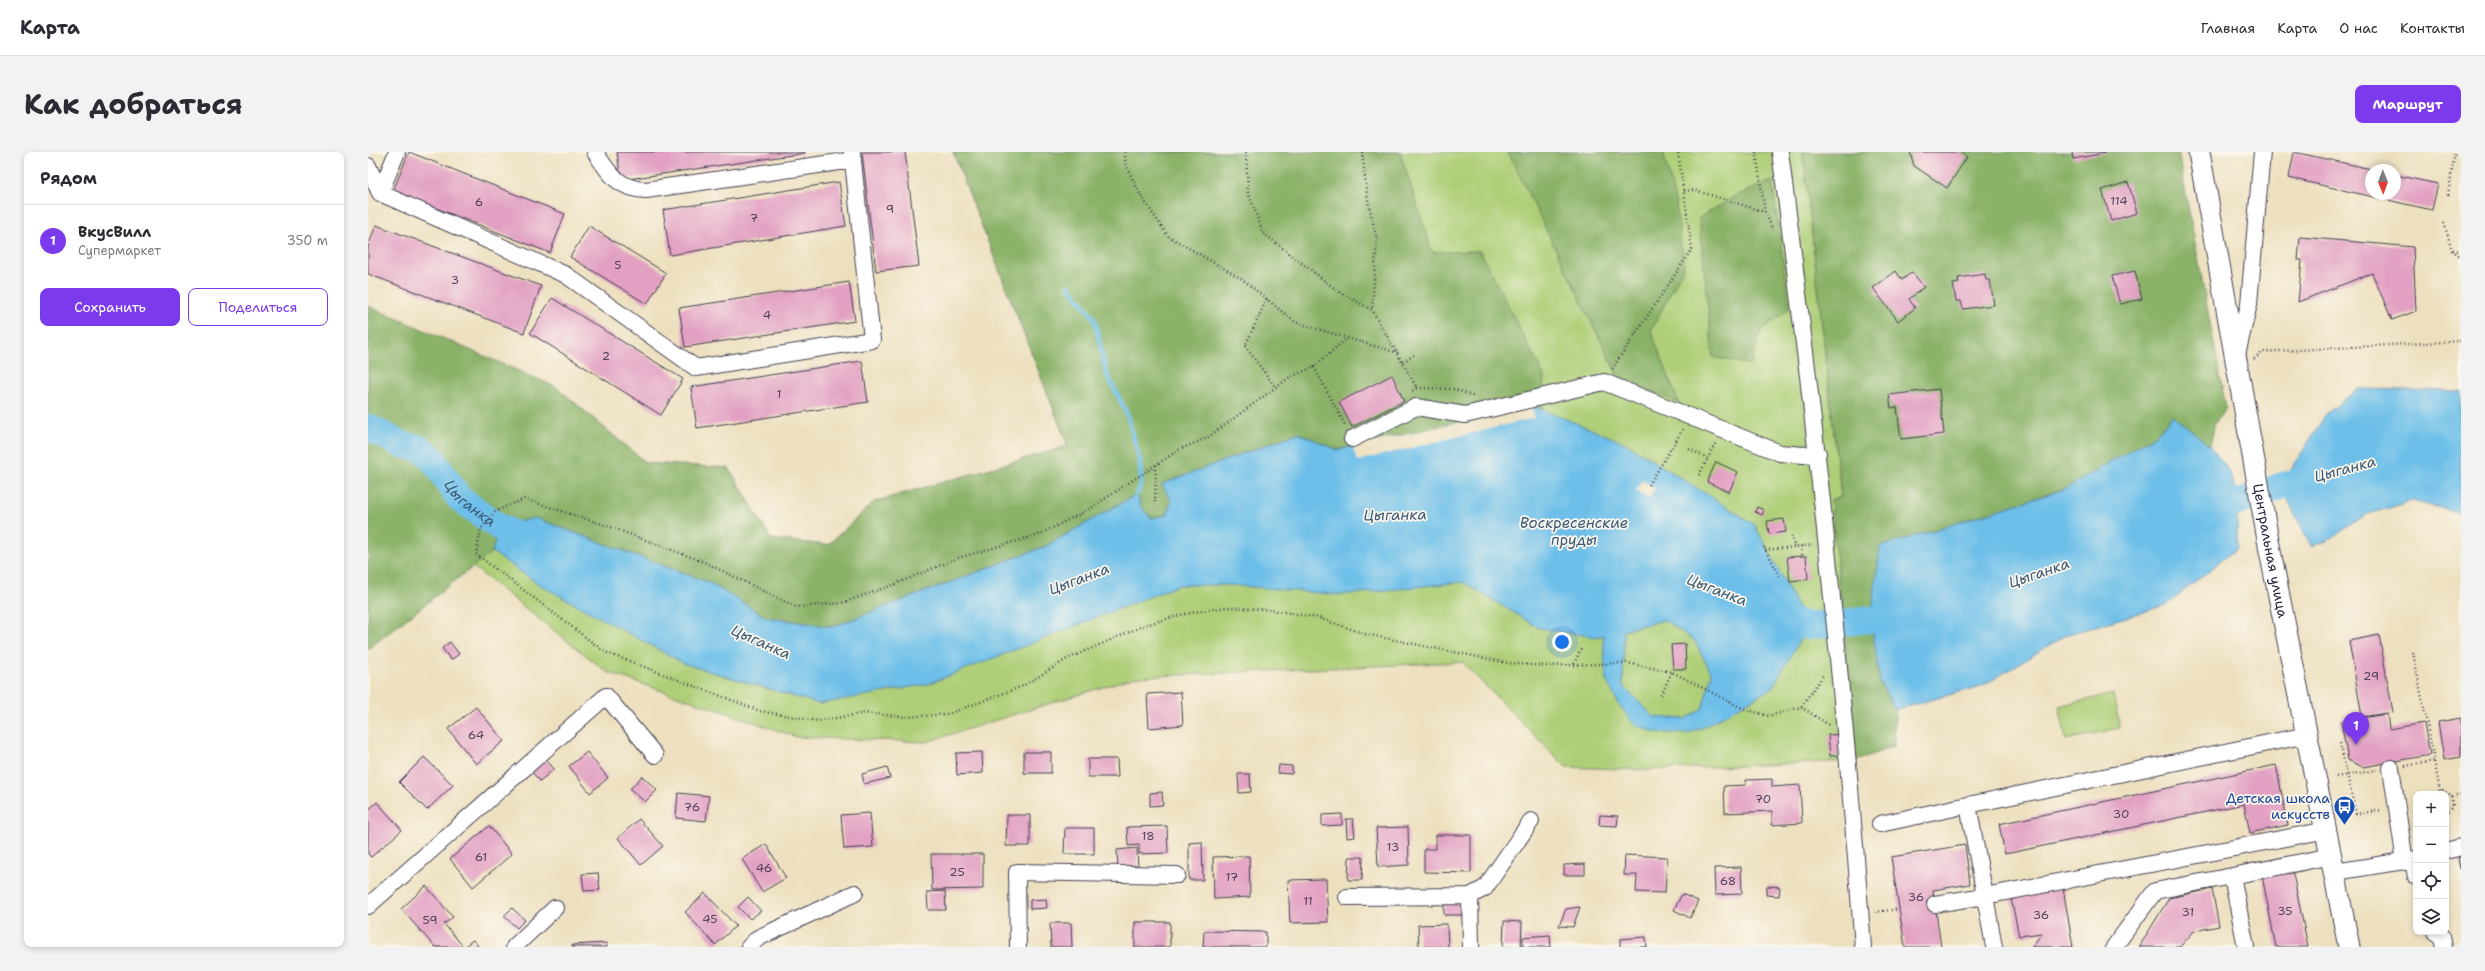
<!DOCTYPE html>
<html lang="ru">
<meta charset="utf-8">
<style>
:root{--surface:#fff;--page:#f2f2f3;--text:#2b2b33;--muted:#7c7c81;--line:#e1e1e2;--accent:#7c3aed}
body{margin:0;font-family:"Shantell Sans",sans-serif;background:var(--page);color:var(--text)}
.controls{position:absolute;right:12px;bottom:12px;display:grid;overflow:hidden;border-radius:8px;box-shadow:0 2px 6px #0003}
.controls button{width:36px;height:36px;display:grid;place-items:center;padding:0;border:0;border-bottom:1px solid var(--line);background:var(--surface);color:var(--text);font:20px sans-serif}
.compass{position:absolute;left:1997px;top:12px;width:36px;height:36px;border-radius:50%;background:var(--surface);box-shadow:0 2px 6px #0003;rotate:179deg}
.you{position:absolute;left:1194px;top:490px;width:14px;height:14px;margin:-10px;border:3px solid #fff;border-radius:50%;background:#1a73e8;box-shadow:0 0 0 6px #1a73e833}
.badge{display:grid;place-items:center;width:26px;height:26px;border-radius:50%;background:var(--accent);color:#fff;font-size:13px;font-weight:700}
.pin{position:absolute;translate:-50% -33px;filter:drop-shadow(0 1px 2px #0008)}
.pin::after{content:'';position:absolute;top:21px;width:14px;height:12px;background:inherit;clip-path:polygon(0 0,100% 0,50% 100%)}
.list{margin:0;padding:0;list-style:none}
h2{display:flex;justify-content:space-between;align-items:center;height:52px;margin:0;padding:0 16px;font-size:17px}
h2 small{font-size:13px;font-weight:400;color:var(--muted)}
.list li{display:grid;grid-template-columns:26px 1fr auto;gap:12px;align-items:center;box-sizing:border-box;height:72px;padding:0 16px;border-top:1px solid var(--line)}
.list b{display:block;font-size:15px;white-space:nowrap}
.list p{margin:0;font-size:13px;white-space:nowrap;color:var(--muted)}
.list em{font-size:13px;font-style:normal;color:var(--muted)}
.actions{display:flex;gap:8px;padding:12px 16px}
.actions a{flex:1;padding:9px 0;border:1px solid var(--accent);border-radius:8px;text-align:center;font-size:14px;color:var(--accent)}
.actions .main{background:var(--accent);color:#fff}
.icon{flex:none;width:22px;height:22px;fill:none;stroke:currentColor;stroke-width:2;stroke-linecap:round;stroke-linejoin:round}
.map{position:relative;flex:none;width:2093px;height:795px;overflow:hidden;border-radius:8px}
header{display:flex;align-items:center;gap:24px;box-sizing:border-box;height:56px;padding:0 20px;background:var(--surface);border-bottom:1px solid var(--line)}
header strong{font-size:19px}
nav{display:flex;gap:22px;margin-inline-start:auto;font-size:14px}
.intro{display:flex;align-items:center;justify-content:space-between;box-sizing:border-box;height:96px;padding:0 24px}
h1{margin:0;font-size:28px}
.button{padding:10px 18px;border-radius:8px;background:var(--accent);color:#fff;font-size:14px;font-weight:700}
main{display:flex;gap:24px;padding:0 24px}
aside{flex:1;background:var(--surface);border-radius:8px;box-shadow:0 2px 6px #0003}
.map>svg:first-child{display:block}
</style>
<header>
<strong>Карта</strong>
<nav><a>Главная</a><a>Карта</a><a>О нас</a><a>Контакты</a></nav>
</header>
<div class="intro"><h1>Как добраться</h1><a class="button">Маршрут</a></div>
<main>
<aside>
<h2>Рядом<small></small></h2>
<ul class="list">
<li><span class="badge">1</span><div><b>ВкусВилл</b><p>Супермаркет</p></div><em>350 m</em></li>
</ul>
<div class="actions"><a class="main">Сохранить</a><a>Поделиться</a></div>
</aside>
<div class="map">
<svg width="2093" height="795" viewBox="0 0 2093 795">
<rect width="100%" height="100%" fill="#fbf7ec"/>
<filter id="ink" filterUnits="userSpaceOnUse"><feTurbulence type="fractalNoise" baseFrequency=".025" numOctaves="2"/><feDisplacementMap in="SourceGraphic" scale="8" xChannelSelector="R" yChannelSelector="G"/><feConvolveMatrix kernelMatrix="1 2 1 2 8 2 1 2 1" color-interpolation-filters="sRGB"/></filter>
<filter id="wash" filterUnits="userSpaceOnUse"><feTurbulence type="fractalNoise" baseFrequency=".012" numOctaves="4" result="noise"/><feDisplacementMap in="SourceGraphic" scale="16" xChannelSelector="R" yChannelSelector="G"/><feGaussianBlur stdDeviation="0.9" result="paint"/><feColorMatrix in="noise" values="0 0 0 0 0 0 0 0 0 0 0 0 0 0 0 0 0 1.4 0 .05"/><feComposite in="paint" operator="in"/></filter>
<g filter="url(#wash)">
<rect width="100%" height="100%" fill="#ede0bf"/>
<!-- green -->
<path fill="#aecf78" stroke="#68785a" d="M585 0H1435L1473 345 1463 348 1488 609 1278 618 1198 615 1094 510 767 525 558 590 429 585 239 520 72 389 188 235 278 311 361 316 403 387 460 393 506 350 700 294Z
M1745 542 1752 576 1698 588 1691 554Z"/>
<!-- forest -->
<path fill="#8ab268" stroke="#566a52" d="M585 0H1032L1064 100 1112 99 1176 224 1174 257 1163 253 970 298 930 281 795 332 803 349 799 363 784 366 773 355 769 342 678 394 464 475 398 465 342 431 167 366 0 497V154L188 235 278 311 361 316 403 387 460 393 506 350 700 294Z
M1140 0H1295L1308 52 1316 115 1283 179 1311 251 1251 226Z
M1435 0H1810L1858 256 1847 271 1842 294 1805 263 1788 283 1697 337 1512 395V530L1527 558 1526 594 1488 609 1463 348 1473 345Z
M1404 29 1422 156 1393 178 1383 213 1345 205 1331 66 1369 43Z"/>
<!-- water -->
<path fill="#6dbfe9" stroke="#487092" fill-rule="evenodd" d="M1990 237 2093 239V361L2044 349 1997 363 1959 389 1943 394 1913 334 1958 262Z
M1163 253 1257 291 1386 372 1440 474 1404 536 1337 574 1319 582 1286 580 1266 572 1253 556 1238 528 1235 483 1228 485 1171 476 1095 430 973 443 862 433H811L560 532 451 552 317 512 172 433 124 400 131 375 167 366 342 431 398 465 464 475 678 394 769 342 773 355 783 366 799 363 803 349 794 332 930 281 970 298ZM1296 468 1326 488 1344 522 1334 557 1317 567 1286 565 1255 534 1256 478Z
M1805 263C1825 280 1848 296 1861 320 1870 337 1869 376 1869 396L1798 453 1698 483 1616 533 1527 558 1512 530 1503 468 1512 395 1697 337 1788 283Z"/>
<!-- pier -->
<path fill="#ede0bf" d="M1163 253 1166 266 989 309 985 295Z
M1274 328 1287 336 1281 346 1268 338Z"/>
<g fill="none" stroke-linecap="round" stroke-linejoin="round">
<!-- stream -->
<path stroke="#6dbfe9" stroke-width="4.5" d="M700 133 726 166 738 220 759 262 772 309 773 332 769 342"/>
<!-- river -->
<g stroke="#6dbfe9" stroke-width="27">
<path id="s1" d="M0 275 35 293 52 296 64 306 91 346 131 375 165 390"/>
<path d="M1833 365 1913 334 1949 324"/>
<path d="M1406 461 1440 474 1539 464"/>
</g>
</g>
<g id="blocks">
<!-- building -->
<path fill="#e2a0c2" d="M41 0 197 62 182 101 25 39Z
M249 0H437V1L253 28Z
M494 0H537L551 114 508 119Z
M1542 0H1592L1599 5 1579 36 1546 14Z
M1704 0H1737V1L1705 7Z
M1926 0 2003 17V42H2027V23L2070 32 2064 58 1921 26Z
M471 30 478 74 302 103 295 58Z
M1760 30 1769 61 1743 69 1734 38Z
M8 73 173 134 156 181 0 122V95Z
M221 74 298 121 279 152 202 105Z
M1932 85 2045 95 2048 159 2024 168 2004 121 1930 150 1934 108H1930Z
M1528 119 1534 128 1544 120 1556 135 1541 147 1547 156 1530 169 1505 136Z
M1767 119 1774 147 1752 152 1744 124Z
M1617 122 1618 128H1622L1626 153 1595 157 1593 149H1588L1585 132 1591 131 1590 126Z
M481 130 487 169 317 195 311 156Z
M184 146 315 227 293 263 162 181Z
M494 209 500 250 329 276 323 235Z
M1024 223 1036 249 984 275 971 250Z
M1571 237 1576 282 1533 287 1529 255 1523 256 1521 243Z
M1348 310 1370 320 1361 340 1339 330Z
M1389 355 1396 358 1394 363 1387 360Z
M1416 367 1418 380 1401 382 1399 369Z
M1438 404 1440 427 1422 429 1419 405Z
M2011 483 2025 560 1994 565 1981 489Z
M82 490 91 502 83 508 74 496Z
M1317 492 1318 517H1305L1303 493Z
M813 540 815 573 781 576 779 542Z
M108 555 136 589 108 612 80 577Z
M2019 562 2021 577 2056 571 2062 603 1995 615 1980 608 1973 569Z
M2093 566V605L2076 608 2070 570Z
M1474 582 1476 603 1462 604 1460 583Z
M219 600 240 626 222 641 201 614Z
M614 600 615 621 589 623 588 601Z
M656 600H683V621H656Z
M56 605 85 633 59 658 31 630Z
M177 606 186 617 172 629 162 618Z
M720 607H749L750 625H720Z
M911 613 924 614V622L910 621Z
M1908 613 1920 673 1882 681 1876 652 1637 702 1631 672Z
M519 615 522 626 496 632 494 622Z
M870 622H882L883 640 871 641Z
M274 624 289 638 277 650 262 637Z
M1404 627V635L1432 633 1434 671 1404 673V659L1357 661 1356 634 1378 633V628Z
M794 640 795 653 782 654V641Z
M310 641 341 644 338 669 308 666Z
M9 650 34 678 3 705 0 702V658Z
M502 661 505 695 476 697 473 663Z
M974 662V673L954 674V663Z
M639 663H662V694H638Z
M1232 663 1250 664 1249 674 1231 673Z
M271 667 295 694 273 713 250 686Z
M978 667H985L987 685 979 686Z
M121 674 144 702 105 735 82 707Z
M799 674 800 701 771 702V693L760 694 759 675Z
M1040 675 1041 713 1010 715 1008 676Z
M697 676H726V702H696Z
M1068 683H1103V721L1056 720V697H1068Z
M834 690 835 728H821V691Z
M398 692 418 726 394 740 374 707Z
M1597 693 1602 732 1565 738 1573 795H1537L1523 705Z
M769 696 770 716 750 718 749 698Z
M563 702H615V737L564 738Z
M1257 703 1299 705 1297 741 1268 740 1269 723H1256Z
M881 704 882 745 846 747 845 705Z
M981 705H995L994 728H980Z
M2093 705V716L2092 717 2090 706Z
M1217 712V723H1196V713Z
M1373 715 1374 742 1347 743 1346 716Z
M1924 717 1940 795H1908L1894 724Z
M230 721 232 738 216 739 214 722Z
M958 727 960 770 922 771 920 728Z
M58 734 85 765 76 772 94 793 92 795H67L33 757Z
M1399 734 1412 735 1411 744 1398 743Z
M1695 736 1705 795H1664L1674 781 1651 784 1643 746Z
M1844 737 1851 774 1826 779 1812 795H1771L1801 746Z
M577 739 578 758H560L559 740Z
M337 741 368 774 347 793 317 760Z
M1314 742 1330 749 1322 766 1306 758Z
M380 745 393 759 382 767 370 755Z
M678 747 679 756 662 757V748Z
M1076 750H1095V763H1076Z
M1212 755 1205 775 1191 774 1198 757Z
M144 756 157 768 149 776 136 764Z
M1136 769 1154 770 1153 795H1135Z
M767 770H802V795H767Z
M682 771H703L704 795H683Z
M1079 772 1080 795H1051L1050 773Z
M836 779 898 780V795H835Z
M1182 783 1183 795H1155V785Z
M1278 785 1279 795H1252V787Z
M105 788 111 795H98L97 794Z
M239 791V795H204V793Z"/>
</g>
</g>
<g filter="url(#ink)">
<use href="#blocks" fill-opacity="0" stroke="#403e4f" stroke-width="1"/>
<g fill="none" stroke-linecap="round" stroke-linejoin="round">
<defs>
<path id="minor" d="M227 0C241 22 251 37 278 38L485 8
M1412 0C1447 264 1475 529 1495 795
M0 14 12 41 198 123 328 216 504 188 484 0
M12 41 29 0
M1869 202 1881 152 1894 0
M984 287 1048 255 1097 263 1236 230 1412 301 1435 303 1450 301
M1939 583 1600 653 1617 744 1959 678
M2023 616 2037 710
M1512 672 1600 653
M2078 699 2093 695
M2045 708 2048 725
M1967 720 2048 707
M1102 744 1117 736 1163 669
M979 745 1102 744 1103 795
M1567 752 1617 744 1626 795
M0 754 238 544 287 603
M2067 780 2074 785 2076 795
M146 795 187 756
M381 795 390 786 487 741
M650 795 649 720 809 723
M1746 795 1787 739 1864 724
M1878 795 1864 724 1964 704"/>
<g id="major">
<path id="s2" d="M1831 0 1902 399 1981 795"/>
</g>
</defs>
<!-- minor casing -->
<use href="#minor" stroke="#403e4f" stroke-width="18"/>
<!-- major casing -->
<use href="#major" stroke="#403e4f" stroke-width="23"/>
<!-- path -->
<path stroke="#403e4f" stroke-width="2.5" stroke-dasharray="1 3" stroke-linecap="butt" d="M757 0V11L773 44 800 84 874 127 927 170 979 186
M878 0 880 40 895 81 970 139 1004 158 1049 236 1042 240
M994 0 1000 49 1009 88 1004 158
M1388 0 1397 60 1405 78
M1316 39 1326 38 1397 60
M2080 43 2087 0
M2076 71 2084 98 2093 105
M2085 98 2093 99
M899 147 877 194 908 236
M1030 201 979 186 946 215 922 225 839 286 812 297 720 358 670 383 590 406 525 433 474 451 428 455 336 410 240 374 156 347 128 359 113 377 108 402 237 500 392 559 450 569 497 561 538 565 580 562 655 534 699 507 777 473 816 462 858 455 904 458 951 466 997 482 1140 511 1176 514 1259 511 1304 520 1376 557 1401 564 1433 555 1456 522
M1886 207 1895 200 2093 189
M1035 210 1046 203
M946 215 977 273
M1244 217 1324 97 1310 0
M1049 236 1086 237 1107 245
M1321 297 1340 306 1348 290
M1331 323 1340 306
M1281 333 1315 277
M787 350 788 313
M1423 384 1427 395
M1433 394 1434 404
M1396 395 1412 425
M1397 398 1445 393
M2045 500 2072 639
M1206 512 1213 497
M1293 543 1304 520
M1433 555 1461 573
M1972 591 1988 662 2014 658
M2037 614 2066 609
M1968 625 2008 618
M2067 642 2075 638 2084 644 2085 654 2078 660
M2084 644 2093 642
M2078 667 2080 682
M1507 760 1531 757"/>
<!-- minor -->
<use href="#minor" stroke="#fff" stroke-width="16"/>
<!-- major -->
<use href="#major" stroke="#fff" stroke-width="21"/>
</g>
</g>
<!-- icons -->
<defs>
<symbol id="bus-pin" viewBox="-11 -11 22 30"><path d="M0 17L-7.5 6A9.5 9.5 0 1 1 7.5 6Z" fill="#1a4fb4" stroke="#fbf7ec"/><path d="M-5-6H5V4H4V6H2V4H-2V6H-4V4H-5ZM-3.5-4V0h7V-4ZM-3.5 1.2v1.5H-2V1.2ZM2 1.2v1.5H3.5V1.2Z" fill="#fff"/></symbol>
</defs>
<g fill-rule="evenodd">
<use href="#bus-pin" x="1964" y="642" width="25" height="34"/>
</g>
<g text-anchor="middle" stroke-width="3.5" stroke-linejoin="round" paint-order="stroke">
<!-- number labels -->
<g font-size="12" fill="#52425d">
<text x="1751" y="53">114</text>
<text x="111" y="54">6</text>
<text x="522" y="61">9</text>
<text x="386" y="70">7</text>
<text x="250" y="117">5</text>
<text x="87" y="132">3</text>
<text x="399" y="167">4</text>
<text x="238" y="208">2</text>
<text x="411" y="246">1</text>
<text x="2003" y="528">29</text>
<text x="108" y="587">64</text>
<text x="1395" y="651">70</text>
<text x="324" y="659">76</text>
<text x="1753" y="666">30</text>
<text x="780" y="688">18</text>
<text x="1025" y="699">13</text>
<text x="113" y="709">61</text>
<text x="396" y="720">46</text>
<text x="589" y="724">25</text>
<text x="864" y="729">17</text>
<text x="1360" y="733">68</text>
<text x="1548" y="749">36</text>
<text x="940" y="753">11</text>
<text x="1917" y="763">35</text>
<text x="1820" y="764">31</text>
<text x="1673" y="767">36</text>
<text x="342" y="771">45</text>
<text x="62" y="772">59</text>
</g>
<!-- street labels -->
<g font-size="14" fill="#22223b" stroke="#fbf7ec">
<text dy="5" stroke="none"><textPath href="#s2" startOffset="405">Центральная улица</textPath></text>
</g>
<!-- transit labels -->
<g font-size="14" fill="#164399" stroke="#fbf7ec" text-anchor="end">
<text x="1962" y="651">Детская школа<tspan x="1962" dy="16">искусств</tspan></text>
</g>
<!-- water labels -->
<g font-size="15" font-style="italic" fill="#3c5978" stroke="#fbf7ec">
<text transform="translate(1977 317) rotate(-15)" y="5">Цыганка</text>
<text dy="5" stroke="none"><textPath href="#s1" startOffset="132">Цыганка</textPath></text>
<text transform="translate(1027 363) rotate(-1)" y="5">Цыганка</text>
<text x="1206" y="376">Воскресенские<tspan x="1206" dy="17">пруды</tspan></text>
<text transform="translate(1671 421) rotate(-19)" y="5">Цыганка</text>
<text transform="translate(711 427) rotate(-21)" y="5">Цыганка</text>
<text transform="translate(1349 438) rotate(21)" y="5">Цыганка</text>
<text transform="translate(393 490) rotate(24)" y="5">Цыганка</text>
</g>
</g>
</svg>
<div class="controls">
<button>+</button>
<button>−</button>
<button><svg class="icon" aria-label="locate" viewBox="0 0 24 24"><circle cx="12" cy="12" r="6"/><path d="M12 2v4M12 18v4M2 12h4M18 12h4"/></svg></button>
<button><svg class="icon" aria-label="layers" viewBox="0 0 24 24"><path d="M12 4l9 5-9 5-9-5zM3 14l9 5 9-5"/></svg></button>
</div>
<svg class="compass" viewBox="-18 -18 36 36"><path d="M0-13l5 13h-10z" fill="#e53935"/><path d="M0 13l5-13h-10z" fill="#7c7c81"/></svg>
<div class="you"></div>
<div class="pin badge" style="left:1988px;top:593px">1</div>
</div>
</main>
